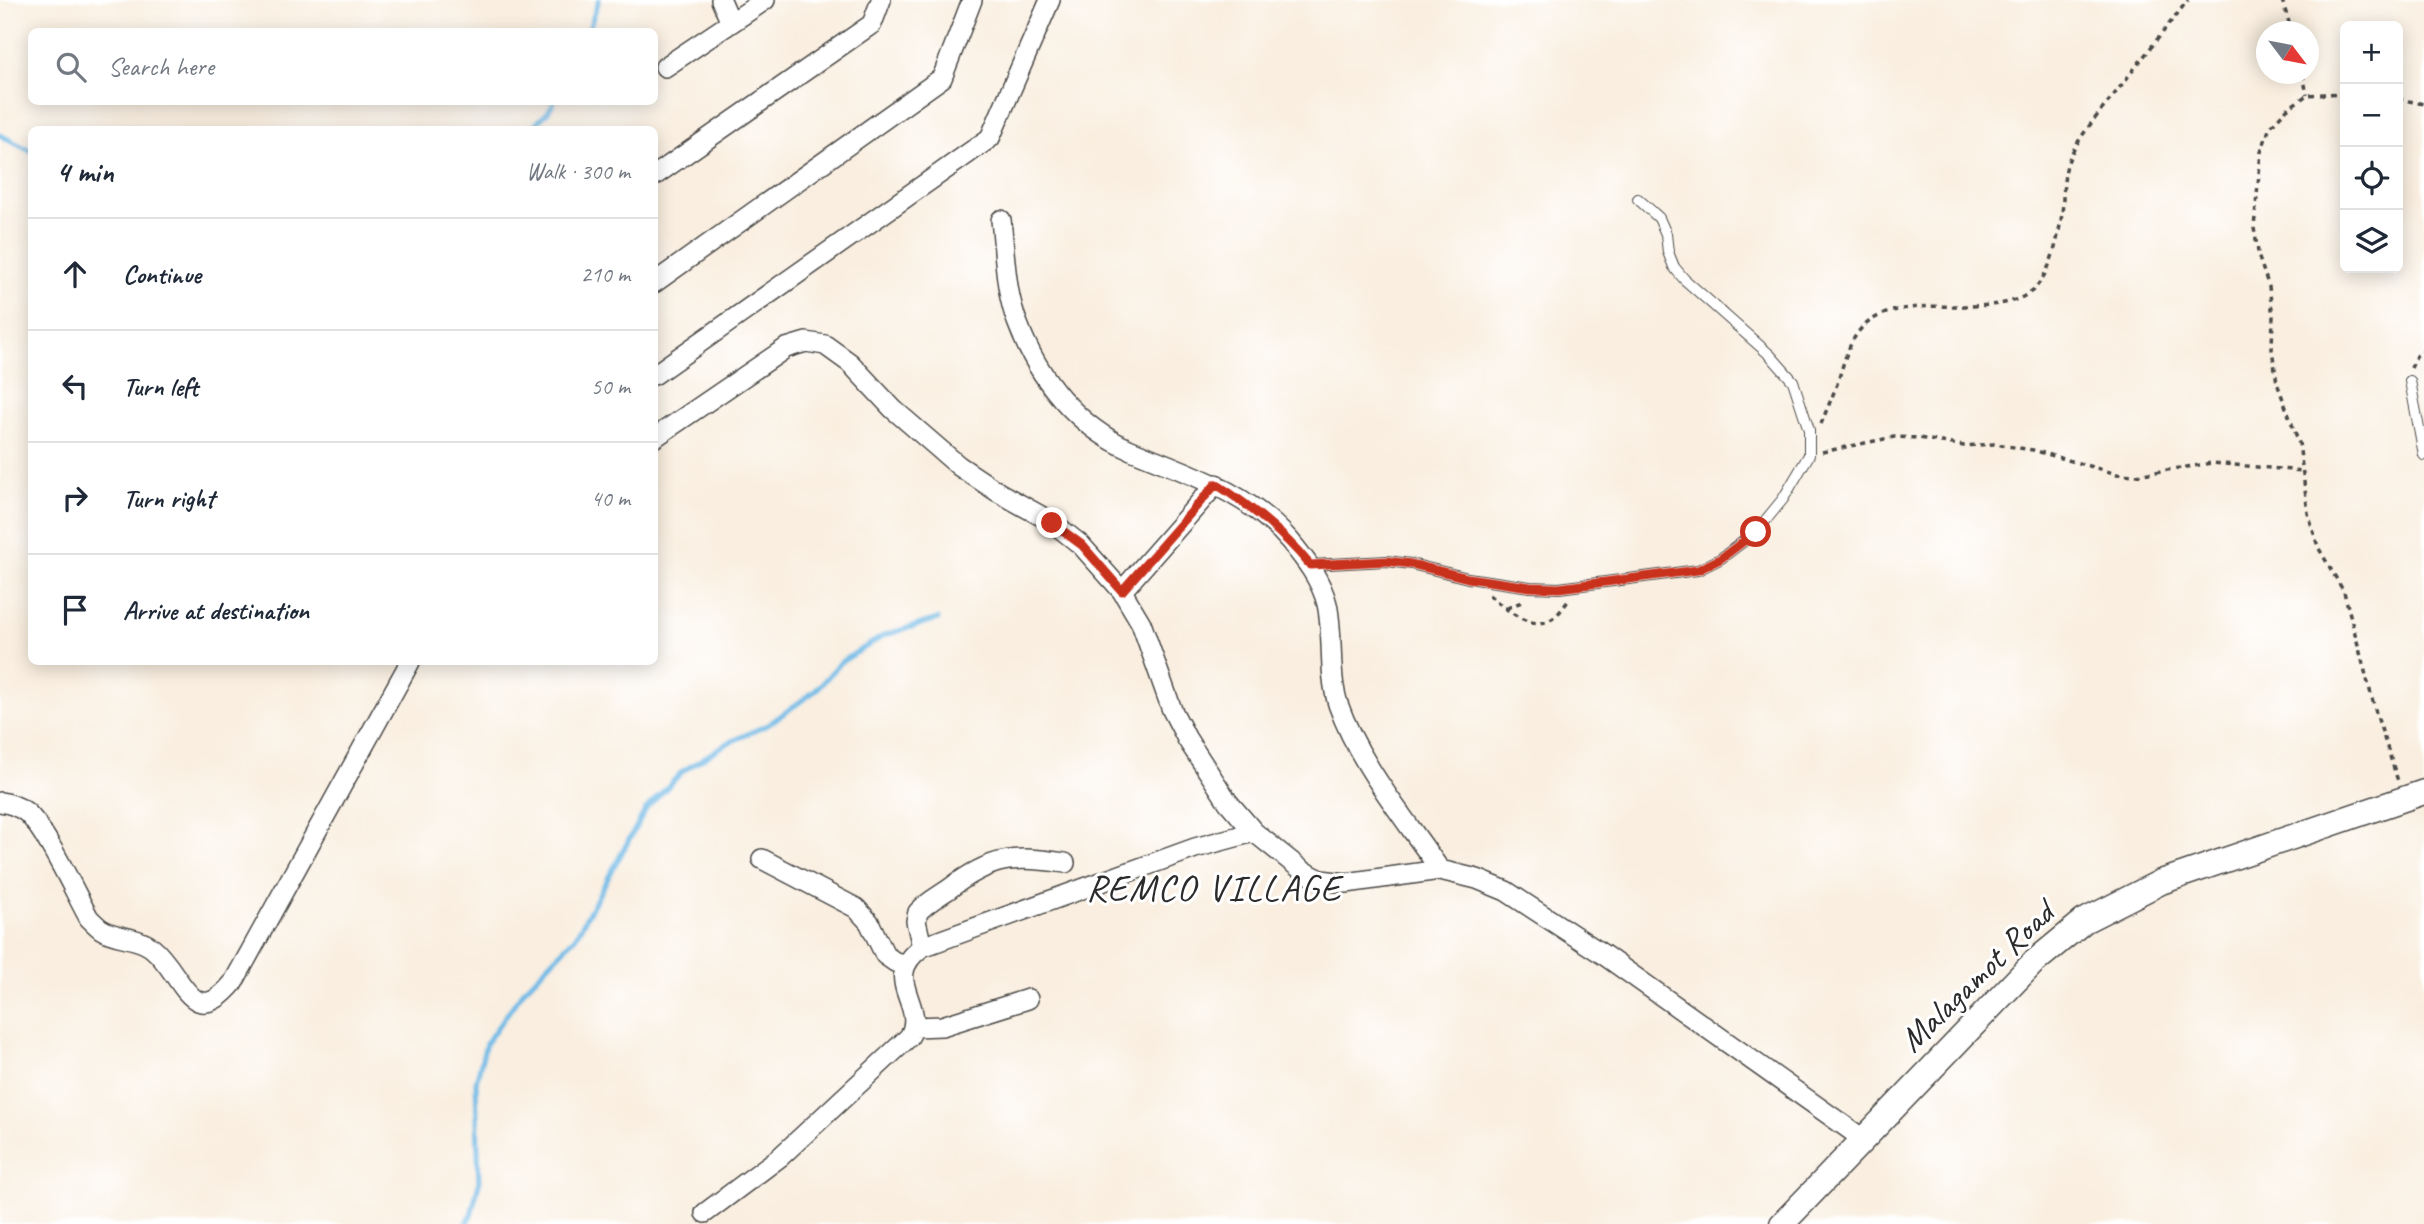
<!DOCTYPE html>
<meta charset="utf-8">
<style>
:root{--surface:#fff;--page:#f2f2f3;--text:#1f2937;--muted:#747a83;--line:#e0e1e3}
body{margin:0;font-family:Caveat,sans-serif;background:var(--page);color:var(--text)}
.controls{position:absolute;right:21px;top:21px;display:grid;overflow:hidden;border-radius:10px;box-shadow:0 4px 18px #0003}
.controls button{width:63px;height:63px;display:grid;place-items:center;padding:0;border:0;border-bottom:2px solid var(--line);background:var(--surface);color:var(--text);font:35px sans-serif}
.compass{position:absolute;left:2256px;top:21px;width:63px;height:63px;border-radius:50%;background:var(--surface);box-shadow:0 4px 18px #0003;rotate:122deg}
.stop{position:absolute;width:21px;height:21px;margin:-16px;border:5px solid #c8321e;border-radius:50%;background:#fff}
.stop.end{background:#c8321e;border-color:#fff;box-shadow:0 2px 7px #0008}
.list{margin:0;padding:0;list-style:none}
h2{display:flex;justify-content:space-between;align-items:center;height:91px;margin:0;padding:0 28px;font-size:30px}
h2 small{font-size:23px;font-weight:400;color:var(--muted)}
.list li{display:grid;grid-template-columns:46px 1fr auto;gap:21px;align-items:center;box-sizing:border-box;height:112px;padding:0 28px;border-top:2px solid var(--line)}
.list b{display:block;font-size:26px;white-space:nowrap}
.list em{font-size:23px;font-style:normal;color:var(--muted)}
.icon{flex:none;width:38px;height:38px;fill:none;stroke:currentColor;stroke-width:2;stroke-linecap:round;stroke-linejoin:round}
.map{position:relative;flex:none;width:2424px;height:1224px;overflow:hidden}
.search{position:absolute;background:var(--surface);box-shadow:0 4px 18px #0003;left:28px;top:28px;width:630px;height:77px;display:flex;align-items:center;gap:18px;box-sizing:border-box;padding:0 24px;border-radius:10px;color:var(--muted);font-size:26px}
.panel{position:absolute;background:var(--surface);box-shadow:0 4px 18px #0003;left:28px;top:126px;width:630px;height:539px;border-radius:10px}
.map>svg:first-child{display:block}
</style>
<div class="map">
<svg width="2424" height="1224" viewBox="0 0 2424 1224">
<rect width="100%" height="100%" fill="#fff"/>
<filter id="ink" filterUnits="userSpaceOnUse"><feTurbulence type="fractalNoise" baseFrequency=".0143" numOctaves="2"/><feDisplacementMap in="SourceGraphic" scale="14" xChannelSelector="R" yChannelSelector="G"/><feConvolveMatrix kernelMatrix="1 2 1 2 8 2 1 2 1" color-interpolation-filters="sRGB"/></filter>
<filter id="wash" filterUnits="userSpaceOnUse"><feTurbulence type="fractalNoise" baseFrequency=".00686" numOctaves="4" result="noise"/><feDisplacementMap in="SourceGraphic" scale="28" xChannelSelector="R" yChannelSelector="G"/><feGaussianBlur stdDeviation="1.57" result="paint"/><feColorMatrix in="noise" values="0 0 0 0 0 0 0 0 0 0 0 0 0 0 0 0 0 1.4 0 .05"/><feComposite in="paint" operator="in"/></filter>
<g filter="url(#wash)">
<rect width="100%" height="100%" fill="#f9eedf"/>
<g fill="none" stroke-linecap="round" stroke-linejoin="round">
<!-- stream -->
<path stroke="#6db9e6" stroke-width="5" d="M588 32 599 0
M529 130 547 113 554 102
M0 135 32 152
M466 1224 471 1215 479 1183 476 1082 486 1043 525 989 576 936 646 809 683 771 724 745 769 724 815 691 841 662 885 635 938 619"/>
</g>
</g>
<g filter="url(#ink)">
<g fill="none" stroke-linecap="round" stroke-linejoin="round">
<defs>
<path id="service" d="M2410 381 2424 455
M1310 565 1387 561 1411 564 1468 578 1530 587 1559 588 1698 570 1720 559 1756 532 1783 499 1809 455V430L1793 381 1770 355 1684 279 1674 267 1668 252 1666 234 1659 218 1638 199"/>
<path id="minor" d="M721 0 731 23
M665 67 765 0
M654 176 872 24 881 0
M1001 220C1005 253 1005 292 1018 324 1038 378 1077 427 1131 450 1189 474 1247 491 1290 541 1305 559 1321 580 1327 604 1334 636 1328 672 1338 704 1359 764 1404 817 1440 870
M654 283 942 78 972 0
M654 375 990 138 1050 0
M654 438 786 348 806 342 825 345 850 363 893 409 959 466 998 492 1052 522 1081 545 1122 591 1141 623 1172 710 1187 739 1228 802 1254 832 1303 871 1321 880 1346 883 1440 870 1477 879 1506 891 1604 955 1863 1139
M1122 591 1216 484
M0 802C8 803 19 807 26 812 45 828 75 893 89 918 93 922 97 926 101 929 116 939 137 936 152 948 183 973 191 1033 233 983L410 662
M762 859 856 908 869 922 885 955 895 962 906 964
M922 947 916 921 918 912C927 902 939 896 949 889 991 857 1013 855 1065 863
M914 1027 942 1026 1028 999
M705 1213 780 1157 909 1037C929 1006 878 979 922 947L1195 848 1254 832"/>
<path id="tertiary" d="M1782 1224 2033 963 2084 921 2161 882 2424 792"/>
</defs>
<!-- service casing -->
<use href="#service" stroke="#4a4846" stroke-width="12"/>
<!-- minor casing -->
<use href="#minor" stroke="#4a4846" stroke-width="22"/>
<!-- tertiary casing -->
<use href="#tertiary" stroke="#4a4846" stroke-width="27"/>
<!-- path -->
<path stroke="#4a4846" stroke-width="3.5" stroke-dasharray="5 5" stroke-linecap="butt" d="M2282 0 2292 32
M2303 74 2307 95
M2345 93 2307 95 2287 109 2270 127 2261 152 2254 228 2259 258 2269 287 2273 316 2272 349 2277 383 2299 443 2308 513 2318 547 2344 592 2376 713 2398 781
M2398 99 2424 104
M2411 368 2416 356 2424 351
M1821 424C1826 411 1832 398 1837 384 1843 366 1847 346 1859 331 1899 284 1998 326 2035 288 2052 270 2058 238 2062 214 2064 195 2062 175 2070 157 2080 135 2098 115 2113 96 2138 64 2163 32 2188 0
M1822 452 1894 437 1919 438 1964 446 1994 444 2033 450 2117 474 2136 475 2212 463 2303 471
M1489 595C1504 607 1529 631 1550 620 1558 616 1563 607 1569 600
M1507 608 1524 601"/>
<!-- service -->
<use href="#service" stroke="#fff" stroke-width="10"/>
<!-- minor -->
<use href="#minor" stroke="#fff" stroke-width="19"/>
<!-- tertiary -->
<use href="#tertiary" stroke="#fff" stroke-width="24"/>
</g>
</g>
<g fill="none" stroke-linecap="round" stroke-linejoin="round" filter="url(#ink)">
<!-- route -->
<path stroke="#c8321e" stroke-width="9" d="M1052 523 1082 545 1122 591 1216 484C1252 507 1282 531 1310 565L1387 561 1411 564 1468 578 1530 587 1559 588 1698 570 1720 559 1756 532"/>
</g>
<g text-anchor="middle" stroke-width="6" stroke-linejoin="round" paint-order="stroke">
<!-- street labels -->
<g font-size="35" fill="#2b2b2b" stroke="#fff">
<text transform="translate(1976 976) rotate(-44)" y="12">Malagamot Road</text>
</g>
<!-- neighbourhood labels -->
<g font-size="37" letter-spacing="2" fill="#2b2b2b" stroke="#fff">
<text x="1214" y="900">REMCO VILLAGE</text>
</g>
</g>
</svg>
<div class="controls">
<button>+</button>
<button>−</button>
<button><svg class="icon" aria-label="locate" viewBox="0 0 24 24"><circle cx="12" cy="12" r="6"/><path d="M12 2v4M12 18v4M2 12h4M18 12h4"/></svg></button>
<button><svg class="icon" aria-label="layers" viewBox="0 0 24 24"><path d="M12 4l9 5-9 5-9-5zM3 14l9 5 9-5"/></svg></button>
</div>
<svg class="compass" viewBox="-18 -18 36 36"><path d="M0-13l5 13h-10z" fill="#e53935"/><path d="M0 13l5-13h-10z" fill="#747a83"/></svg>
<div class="stop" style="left:1756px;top:532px"></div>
<div class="stop end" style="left:1052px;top:523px"></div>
<div class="search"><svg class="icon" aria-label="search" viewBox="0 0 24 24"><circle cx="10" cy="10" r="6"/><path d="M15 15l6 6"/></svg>Search here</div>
<section class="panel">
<h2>4 min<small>Walk · 300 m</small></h2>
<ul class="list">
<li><svg class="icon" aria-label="ahead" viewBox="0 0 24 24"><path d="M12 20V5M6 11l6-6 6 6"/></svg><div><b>Continue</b></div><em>210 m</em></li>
<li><svg class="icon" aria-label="left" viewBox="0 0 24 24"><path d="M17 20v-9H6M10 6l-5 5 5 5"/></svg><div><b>Turn left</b></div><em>50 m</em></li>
<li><svg class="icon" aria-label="right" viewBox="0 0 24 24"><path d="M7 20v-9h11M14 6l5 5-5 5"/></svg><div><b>Turn right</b></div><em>40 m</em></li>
<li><svg class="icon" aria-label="arrive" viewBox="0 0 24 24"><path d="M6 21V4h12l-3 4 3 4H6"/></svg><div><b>Arrive at destination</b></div></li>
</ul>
</section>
</div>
